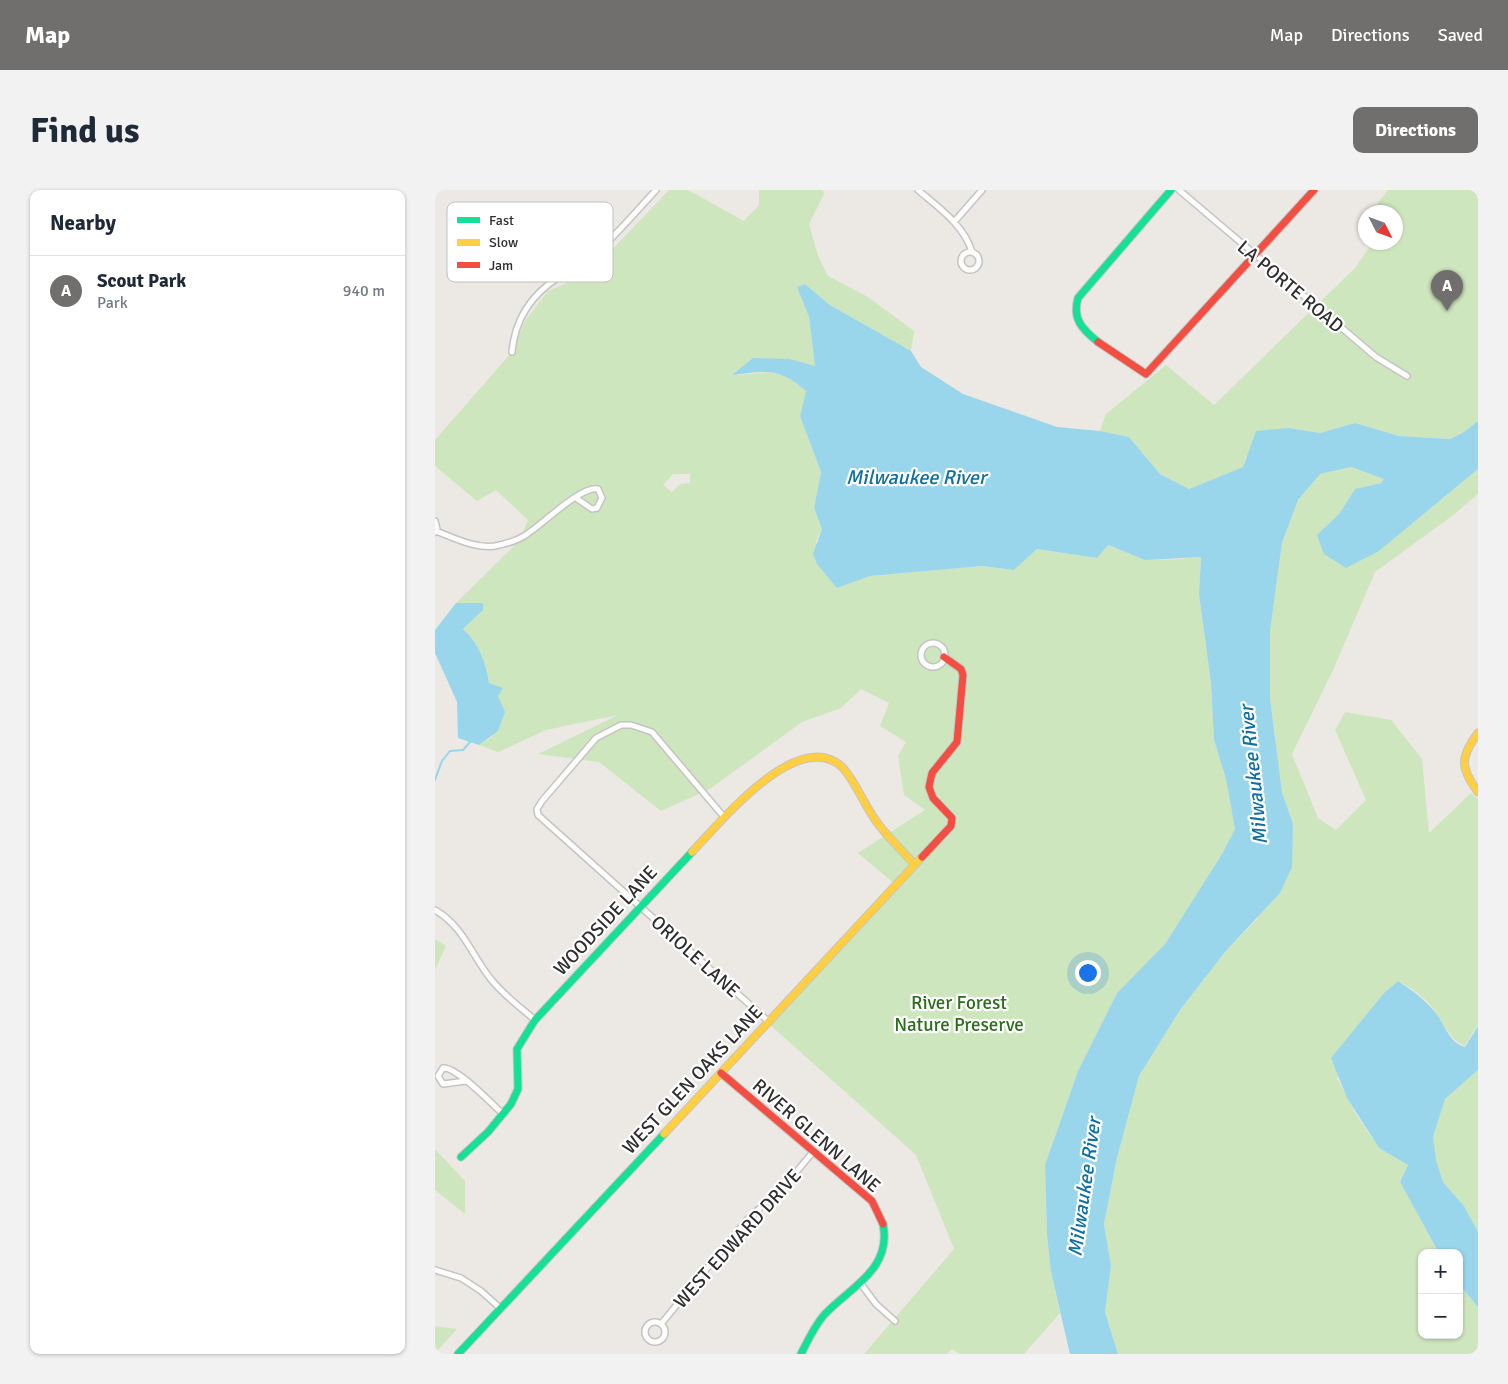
<!DOCTYPE html>
<meta charset="utf-8">
<style>
:root{--surface:#fff;--page:#f2f2f3;--text:#1f2937;--muted:#747a83;--line:#e0e1e3;--accent:#706f6e}
body{margin:0;font-family:Signika,sans-serif;background:var(--page);color:var(--text)}
.controls{position:absolute;right:15px;bottom:15px;display:grid;overflow:hidden;border-radius:10px;box-shadow:0 1px 4px #0004}
.controls button{width:45px;height:45px;display:grid;place-items:center;padding:0;border:0;border-bottom:1px solid var(--line);background:var(--surface);color:var(--text);font:25px sans-serif}
.compass{position:absolute;left:923px;top:15px;width:45px;height:45px;border-radius:50%;background:var(--surface);box-shadow:0 1px 4px #0004;rotate:132deg}
.you{position:absolute;left:652px;top:782px;width:18px;height:18px;margin:-12px;border:4px solid #fff;border-radius:50%;background:#1a73e8;box-shadow:0 0 0 8px #1a73e833}
.badge{display:grid;place-items:center;width:32px;height:32px;border-radius:50%;background:var(--accent);color:#fff;font-size:16px;font-weight:700}
.pin{position:absolute;translate:-50% -41px;filter:drop-shadow(0 1px 2px #0008)}
.pin::after{content:'';position:absolute;top:26px;width:18px;height:15px;background:inherit;clip-path:polygon(0 0,100% 0,50% 100%)}
.list{margin:0;padding:0;list-style:none}
h2{display:flex;justify-content:space-between;align-items:center;height:65px;margin:0;padding:0 20px;font-size:21px}
h2 small{font-size:16px;font-weight:400;color:var(--muted)}
.list li{display:grid;grid-template-columns:32px 1fr auto;gap:15px;align-items:center;box-sizing:border-box;height:70px;padding:0 20px;border-top:1px solid var(--line)}
.list b{display:block;font-size:19px;white-space:nowrap}
.list p{margin:0;font-size:16px;white-space:nowrap;color:var(--muted)}
.list em{font-size:16px;font-style:normal;color:var(--muted)}
.map{position:relative;flex:none;width:1043px;height:1164px;overflow:hidden;border-radius:10px}
header{display:flex;align-items:center;gap:30px;box-sizing:border-box;height:70px;padding:0 25px;background:var(--accent);color:#fff}
header strong{font-size:24px}
nav{display:flex;gap:28px;margin-inline-start:auto;font-size:18px}
.intro{display:flex;align-items:center;justify-content:space-between;box-sizing:border-box;height:120px;padding:0 30px}
h1{margin:0;font-size:35px}
.button{padding:12px 22px;border-radius:10px;background:var(--accent);color:#fff;font-size:18px;font-weight:700}
main{display:flex;gap:30px;padding:0 30px}
aside{flex:1;background:var(--surface);border-radius:10px;box-shadow:0 1px 4px #0004}
.map>svg:first-child{display:block}
</style>
<header>
<strong>Map</strong>
<nav><a>Map</a><a>Directions</a><a>Saved</a></nav>
</header>
<div class="intro"><h1>Find us</h1><a class="button">Directions</a></div>
<main>
<aside>
<h2>Nearby<small></small></h2>
<ul class="list">
<li><span class="badge">A</span><div><b>Scout Park</b><p>Park</p></div><em>940 m</em></li>
</ul>
</aside>
<div class="map">
<svg width="1043" height="1164" viewBox="0 0 1043 1164">
<rect width="100%" height="100%" fill="#ece8e4"/>
<!-- green -->
<path fill="#cee6be" fill-rule="evenodd" d="M234 0H253L309 31 324 15V0H388L389 4 374 34 383 66 393 86 433 107 479 141 476 161 395 115 370 94 362 97 374 127 380 176 355 169 298 185C333 184 342 174 371 201L365 226 386 282 379 318 387 339 381 352 402 398 435 386 547 376 579 380 602 359 662 368 672 355 710 370 747 369 766 366 764 404 776 493 779 550 791 589 800 639 787 664 730 754 682 803 643 881 610 975 612 1045 616 1082 625 1123 589 1164H525L517 1159 512 1164H429L519 1059 481 965 334 834 462 696 423 663 490 620 469 605 463 566 471 552 445 536 454 513 426 499 406 518 367 532 275 599 226 621 164 572 103 564 183 525 111 540 63 562 44 555 58 546C55 509 58 466 28 439L47 421 48 413H21L84 351 93 330 61 300 42 311 0 276V250L77 162 90 131 113 101 155 83ZM238 284H255V293L245 294 237 302 228 295Z
M953 0H1043V231L1029 242 1015 249 964 246 920 233 885 243 854 238 811 266 808 277 754 299 725 284 694 247 665 241 671 224 731 175 779 215 920 78 937 53 961 52V22H947L942 14Z
M916 277 949 289 946 293 920 299 904 324 883 345 944 361 1043 279V304L1017 326 940 382 899 478 857 564 883 628 901 640 931 610 900 540 910 522 956 530 987 569 994 643 1036 603 1043 609V834L1030 856C1014 850 1010 834 1000 821 990 807 978 799 963 791L949 803 929 828 902 888 922 926 944 958 973 975 965 992 1004 1063H987V1145H1024V1094L1043 1117V1164H683L670 1122 676 1076 669 1034 682 968 704 886 745 820 790 762 822 729 858 634 847 602 835 508V441L847 353 863 310 885 284Z
M0 749 11 756 0 780Z
M1043 880V1042L1029 1016 1008 992 1001 970 998 947 1010 909Z
M0 959 30 991V1024L0 1000Z
M0 1136 22 1139 0 1163Z"/>
<!-- water -->
<path fill="#99d6ec" d="M370 94 395 115 476 161 486 177 528 204 622 237 665 241 694 247 725 284 754 299 808 277 821 241 854 238 885 243 920 233 964 246 1015 249 1029 242 1043 231V279L944 361 911 378 889 364 882 345 904 324 920 299 946 293 949 289 916 277 885 284 863 310 847 353 835 441V508L847 602 858 634 857 677 845 703 790 762 745 820 704 886 682 968 669 1034 676 1076 670 1122 683 1164H635L616 1082 612 1045 610 975 643 881 682 803 730 754 787 664 800 639 791 589 779 550 776 493 764 404 766 367 710 370 673 355 662 368 602 359 579 380 547 376 435 386 402 398 382 374 378 364 387 339 379 318 386 282 365 226 371 201C344 177 331 181 297 185L318 168 355 169 380 176 374 127 362 97Z
M21 413H48V420L28 439C44 453 51 473 54 493L68 498 63 506 70 522 63 541 44 555 23 548 22 512 0 463V440Z
M963 791C977 800 989 809 1000 822 1011 835 1013 852 1030 857L1043 836V880L1010 909 998 947 1001 970 1008 992 1029 1016 1043 1042V1117L1024 1094V1063H1004L965 992 973 975 944 958 912 908 896 868 949 803Z"/>
<g fill="none" stroke-linecap="round" stroke-linejoin="round">
<!-- stream -->
<path stroke="#99d6ec" stroke-width="2" d="M0 590 7 571 15 561 28 560 35 552"/>
<defs>
<path id="street" d="M483 0C504 18 529 35 537 62
M744 0 941 167 972 186
M519 32 547 0
M526 71a9 9 0 1 1 18 0a9 9 0 1 1-18 0Z
M77 162C80 129 97 104 124 87 131 82 139 81 145 76 173 55 197 26 221 0
M0 331 2 339 0 342
M1 341C19 348 41 359 60 356 70 354 81 351 89 346 105 337 146 295 163 299L167 308 162 318 157 319 141 308
M486 465a12 12 0 1 1 24 0a12 12 0 1 1-24 0Z
M289 627 217 542 196 535H186L161 548 107 611 102 619 103 625 333 831
M0 720C28 736 36 764 55 788 67 804 85 817 100 830
M31 891 8 894 3 886 8 878C21 876 57 914 68 924
M0 1080 26 1088 46 1101 65 1118
M426 1094 441 1114 460 1131
M210 1142a10 10 0 1 1 20 0a10 10 0 1 1-20 0Z
M226 1134 311 1031 352 993 378 962"/>
<path id="fast" d="M663 152C647 139 637 129 643 108L736 0
M26 967 53 942 76 914 83 899 82 859 100 830 257 662
M23 1164 229 944
M366 1164C373 1150 380 1135 390 1124 417 1096 457 1079 448 1034"/>
<path id="slow" d="M1043 543C1025 567 1025 578 1043 602
M257 662C285 633 361 538 406 576 418 587 429 614 439 628 450 645 466 659 479 674
M229 944 487 667"/>
<path id="jam" d="M663 152 711 184 879 0
M487 667 516 636 517 628 498 608 494 597 497 583 522 552 528 485 526 479 509 467
M286 883 437 1011 448 1034"/>
</defs>
<!-- street casing -->
<use href="#street" stroke="#c5c4c5" stroke-width="8"/>
<!-- fast casing -->
<use href="#fast" stroke="#c5c4c5" stroke-width="9"/>
<!-- slow casing -->
<use href="#slow" stroke="#c5c4c5" stroke-width="9"/>
<!-- jam casing -->
<use href="#jam" stroke="#c5c4c5" stroke-width="9"/>
<!-- street -->
<use href="#street" stroke="#fcfcfb" stroke-width="5"/>
<!-- fast -->
<use href="#fast" stroke="#16e098" stroke-width="7"/>
<!-- slow -->
<use href="#slow" stroke="#ffcf43" stroke-width="7"/>
<!-- jam -->
<use href="#jam" stroke="#f24e42" stroke-width="7"/>
</g>
<g text-anchor="middle" stroke-width="4.5" stroke-linejoin="round" paint-order="stroke">
<!-- street labels -->
<g font-size="19" fill="#2e2e2e" stroke="#fff">
<text transform="translate(856 96) rotate(40)" y="7">LA PORTE ROAD</text>
<text transform="translate(170 730) rotate(-47)" y="7">WOODSIDE LANE</text>
<text transform="translate(261 766) rotate(42)" y="7">ORIOLE LANE</text>
<text transform="translate(257 889) rotate(-47)" y="7">WEST GLEN OAKS LANE</text>
<text transform="translate(382 945) rotate(41)" y="7">RIVER GLENN LANE</text>
<text transform="translate(302 1048) rotate(-48)" y="7">WEST EDWARD DRIVE</text>
</g>
<!-- park labels -->
<g font-size="19" fill="#2c6e1b" stroke="#fff">
<text x="524" y="819">River Forest<tspan x="524" dy="22">Nature Preserve</tspan></text>
</g>
<!-- water labels -->
<g font-size="20" font-style="italic" fill="#0d6fa3" stroke="#fff">
<text x="481" y="294">Milwaukee River</text>
<text transform="translate(818 585) rotate(-96)" y="7">Milwaukee River</text>
<text transform="translate(649 997) rotate(-82)" y="7">Milwaukee River</text>
</g>
</g>
<!-- legend -->
<rect x="12" y="12" width="166" height="80" rx="8" fill="#fff" stroke="#c0c0c0" stroke-width="1"/>
<rect x="22" y="27" width="23" height="6" fill="#16e098"/>
<rect x="22" y="49" width="23" height="7" fill="#ffcf43"/>
<rect x="22" y="72" width="23" height="6" fill="#f24e42"/>
<g font-size="14" fill="#2e2e2e">
<text x="54" y="35">Fast</text>
<text x="54" y="57">Slow</text>
<text x="54" y="80">Jam</text>
</g>
</svg>
<div class="controls">
<button>+</button>
<button>−</button>
</div>
<svg class="compass" viewBox="-18 -18 36 36"><path d="M0-13l5 13h-10z" fill="#e53935"/><path d="M0 13l5-13h-10z" fill="#747a83"/></svg>
<div class="you"></div>
<div class="pin badge" style="left:1012px;top:121px">A</div>
</div>
</main>
